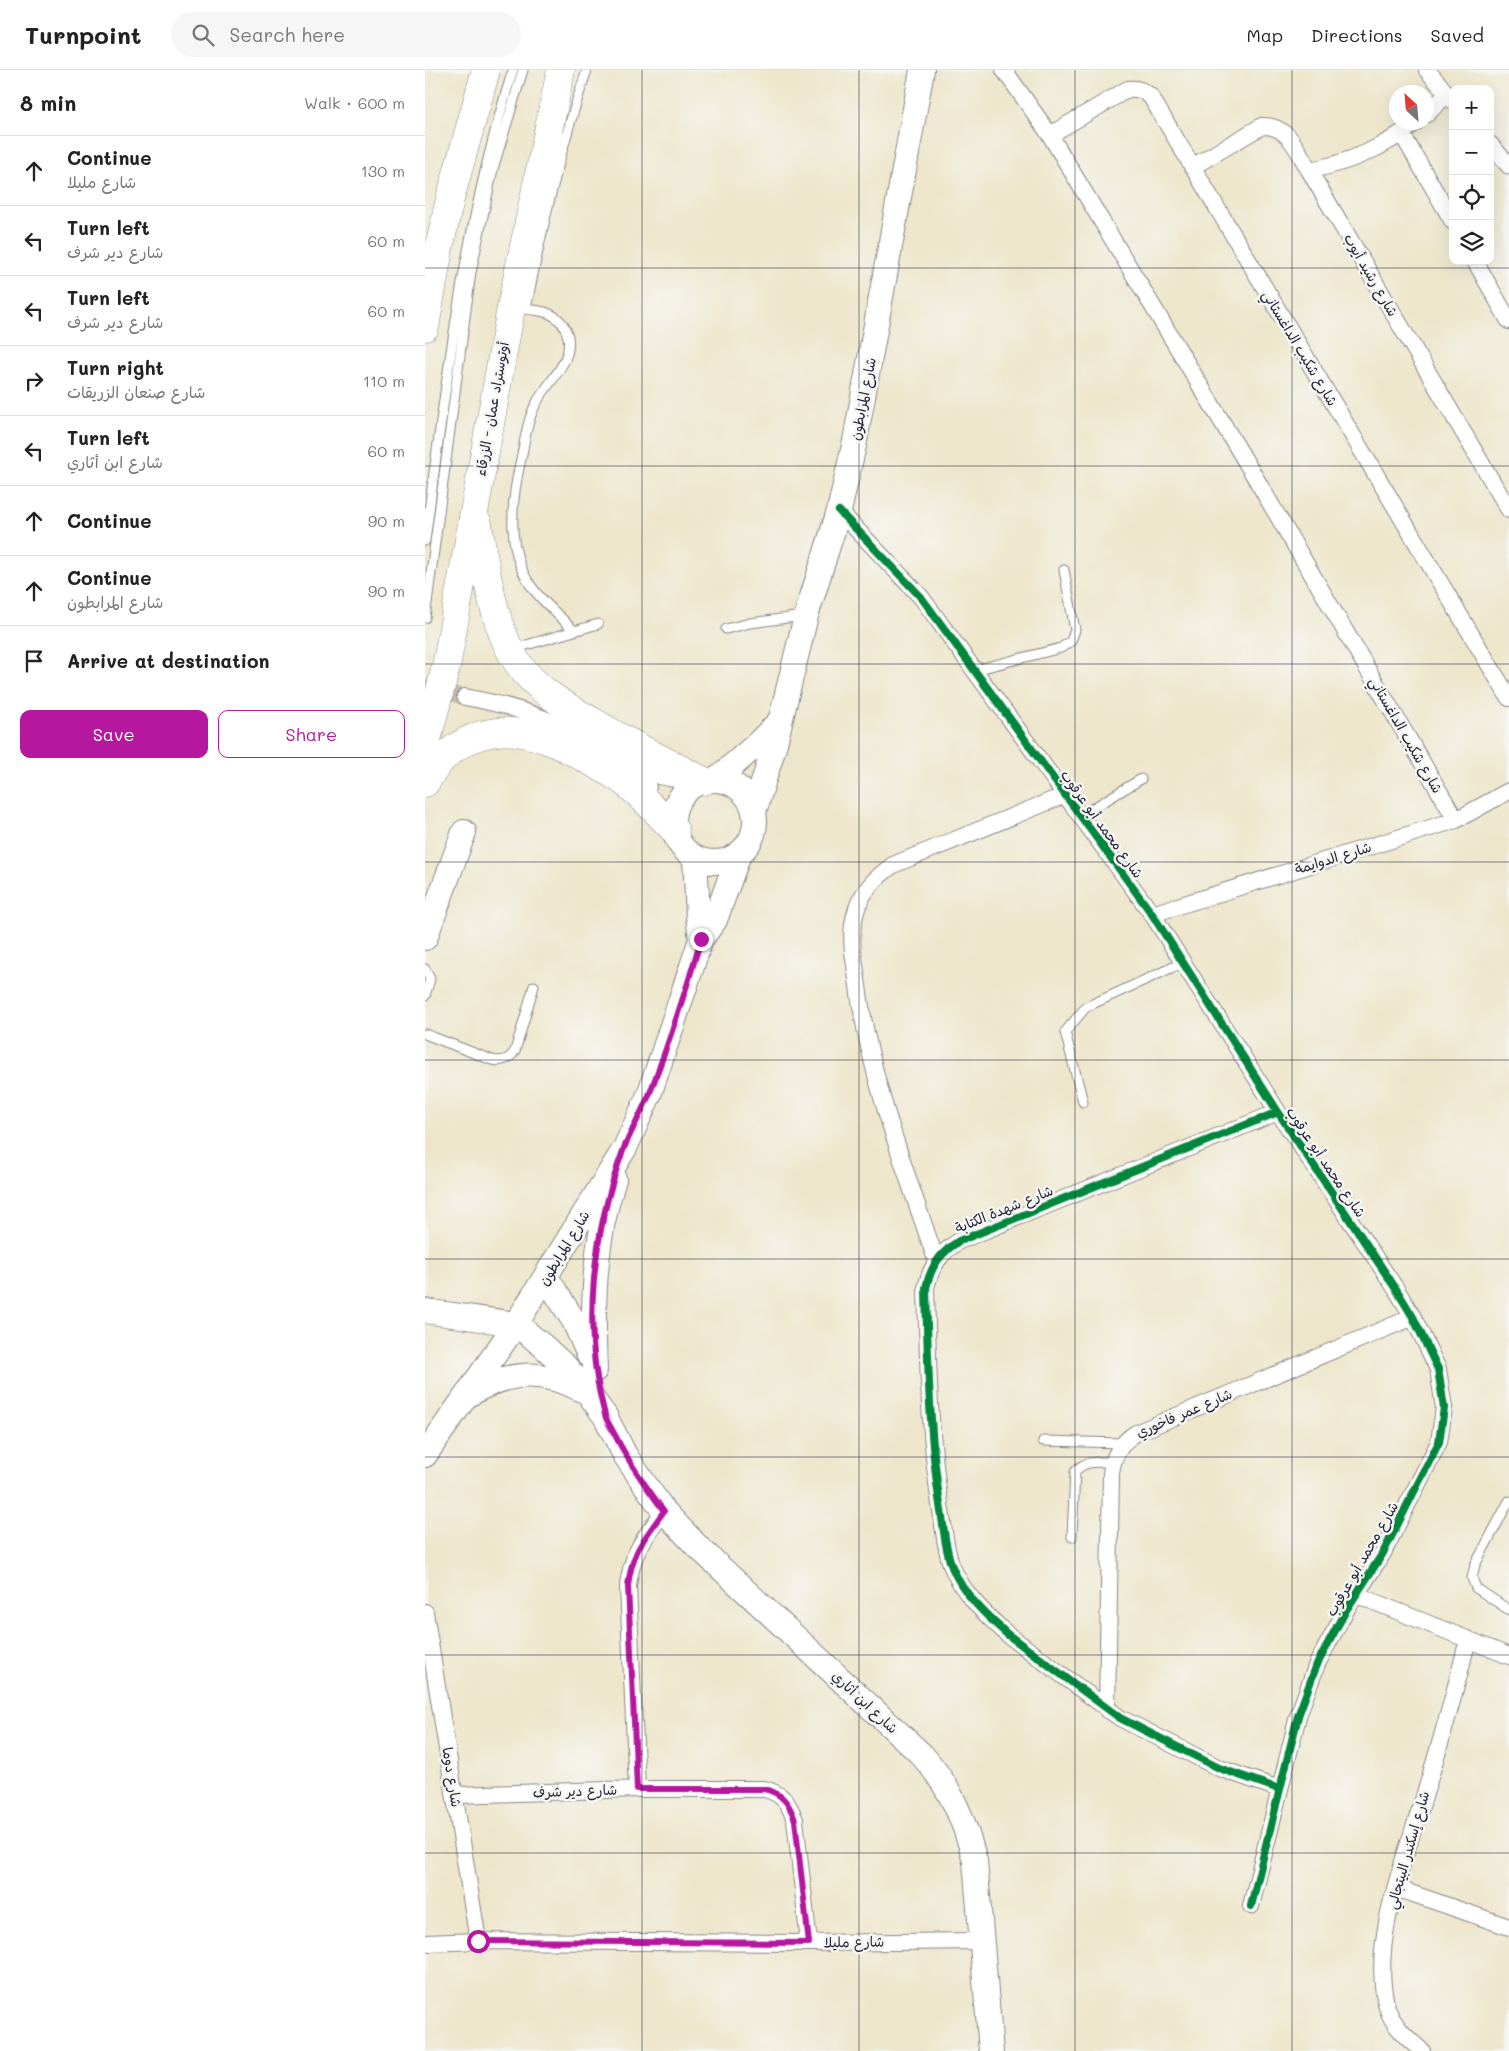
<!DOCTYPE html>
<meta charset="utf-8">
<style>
:root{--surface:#fff;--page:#f6f6f6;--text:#222;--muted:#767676;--line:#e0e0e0;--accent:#b5179e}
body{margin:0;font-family:Mali,"Playpen Sans Arabic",sans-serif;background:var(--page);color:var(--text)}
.controls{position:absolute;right:15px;top:15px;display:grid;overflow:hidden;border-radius:10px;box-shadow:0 5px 20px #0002}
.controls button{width:45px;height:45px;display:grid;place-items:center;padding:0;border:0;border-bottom:1px solid var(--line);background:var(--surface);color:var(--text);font:25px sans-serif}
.compass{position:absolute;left:964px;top:15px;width:45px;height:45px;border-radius:50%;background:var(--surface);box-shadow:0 5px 20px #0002;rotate:334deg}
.stop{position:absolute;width:15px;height:15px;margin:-11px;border:4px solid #b5179e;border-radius:50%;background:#fff}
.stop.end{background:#b5179e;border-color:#fff;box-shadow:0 1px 5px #0008}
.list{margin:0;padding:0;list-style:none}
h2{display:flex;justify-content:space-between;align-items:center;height:65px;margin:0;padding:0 20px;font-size:21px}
h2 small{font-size:16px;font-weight:400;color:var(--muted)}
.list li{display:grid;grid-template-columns:32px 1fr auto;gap:15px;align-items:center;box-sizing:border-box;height:70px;padding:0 20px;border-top:1px solid var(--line)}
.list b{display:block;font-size:19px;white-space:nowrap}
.list p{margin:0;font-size:16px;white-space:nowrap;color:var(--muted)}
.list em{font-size:16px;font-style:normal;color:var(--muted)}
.actions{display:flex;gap:10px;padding:15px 20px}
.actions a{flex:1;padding:11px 0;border:1px solid var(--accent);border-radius:10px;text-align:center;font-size:18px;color:var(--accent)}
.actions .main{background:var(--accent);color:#fff}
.icon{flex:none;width:28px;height:28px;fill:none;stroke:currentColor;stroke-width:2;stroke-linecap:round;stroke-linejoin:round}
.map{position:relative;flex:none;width:1084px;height:1981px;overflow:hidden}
header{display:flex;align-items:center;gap:30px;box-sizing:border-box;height:70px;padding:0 25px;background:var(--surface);border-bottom:1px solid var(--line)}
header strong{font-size:24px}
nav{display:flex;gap:28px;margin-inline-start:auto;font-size:18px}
.search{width:350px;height:45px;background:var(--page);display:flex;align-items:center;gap:12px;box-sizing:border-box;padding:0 18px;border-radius:28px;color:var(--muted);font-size:19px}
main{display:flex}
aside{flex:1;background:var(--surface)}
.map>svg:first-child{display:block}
</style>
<header>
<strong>Turnpoint</strong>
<div class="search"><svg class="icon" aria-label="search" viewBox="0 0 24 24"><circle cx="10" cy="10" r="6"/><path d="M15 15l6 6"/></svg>Search here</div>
<nav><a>Map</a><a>Directions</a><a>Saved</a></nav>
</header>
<main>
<aside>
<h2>8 min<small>Walk · 600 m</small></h2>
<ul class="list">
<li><svg class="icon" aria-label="ahead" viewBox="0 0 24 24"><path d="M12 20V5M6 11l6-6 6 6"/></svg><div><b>Continue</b><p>شارع مليلا</p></div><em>130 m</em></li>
<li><svg class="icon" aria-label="left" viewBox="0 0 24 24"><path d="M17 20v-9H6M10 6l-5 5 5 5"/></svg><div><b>Turn left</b><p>شارع دير شرف</p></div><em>60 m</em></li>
<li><svg class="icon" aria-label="left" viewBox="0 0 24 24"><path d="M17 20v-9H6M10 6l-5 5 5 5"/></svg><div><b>Turn left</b><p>شارع دير شرف</p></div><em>60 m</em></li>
<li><svg class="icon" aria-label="right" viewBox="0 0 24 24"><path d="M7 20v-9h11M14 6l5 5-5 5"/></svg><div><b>Turn right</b><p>شارع صنعان الزريقات</p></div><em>110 m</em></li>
<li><svg class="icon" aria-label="left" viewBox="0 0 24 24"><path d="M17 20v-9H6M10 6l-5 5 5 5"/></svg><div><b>Turn left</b><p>شارع ابن أثاري</p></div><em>60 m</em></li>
<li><svg class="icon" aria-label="ahead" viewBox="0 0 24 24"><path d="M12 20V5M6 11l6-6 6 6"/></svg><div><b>Continue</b></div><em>90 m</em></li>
<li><svg class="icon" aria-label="ahead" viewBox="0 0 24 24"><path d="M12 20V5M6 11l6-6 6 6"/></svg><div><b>Continue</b><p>شارع المرابطون</p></div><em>90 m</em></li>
<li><svg class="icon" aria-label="arrive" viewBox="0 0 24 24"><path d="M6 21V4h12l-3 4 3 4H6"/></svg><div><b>Arrive at destination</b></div></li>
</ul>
<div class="actions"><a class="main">Save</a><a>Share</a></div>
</aside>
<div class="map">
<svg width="1084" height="1981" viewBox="0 0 1084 1981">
<rect width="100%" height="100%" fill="#f6f6f2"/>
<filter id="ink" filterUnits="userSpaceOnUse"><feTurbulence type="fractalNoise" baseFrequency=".02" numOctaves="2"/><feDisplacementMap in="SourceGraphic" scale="10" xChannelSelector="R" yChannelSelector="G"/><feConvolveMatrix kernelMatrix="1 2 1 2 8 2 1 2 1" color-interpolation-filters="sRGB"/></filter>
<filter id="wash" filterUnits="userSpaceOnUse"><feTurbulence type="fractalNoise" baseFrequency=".0096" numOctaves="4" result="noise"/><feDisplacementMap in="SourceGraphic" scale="20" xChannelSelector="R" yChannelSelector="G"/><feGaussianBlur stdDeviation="1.12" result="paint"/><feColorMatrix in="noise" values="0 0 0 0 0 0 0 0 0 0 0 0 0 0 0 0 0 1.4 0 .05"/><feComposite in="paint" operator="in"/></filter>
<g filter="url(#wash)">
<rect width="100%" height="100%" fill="#eee6cb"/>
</g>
<g filter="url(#ink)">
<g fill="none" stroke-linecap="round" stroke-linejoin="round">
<!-- street-tunnel -->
<path stroke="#c5bfae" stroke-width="16" stroke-dasharray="16 8" stroke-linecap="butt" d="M0 617 40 627"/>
<defs>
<path id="lane" d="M88 238C111 240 137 239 143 267 148 293 121 313 111 334 102 350 100 371 96 389 86 432 80 483 109 520 121 535 136 547 149 561
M101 239C117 158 135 78 162 0
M0 471C21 313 39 153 88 0
M0 548 46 202 68 99 98 0
M301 559 325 553 378 546
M88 579 173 554
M550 600 636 578 646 571 650 560 639 500
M655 746 716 709
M0 899 5 909 0 926
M0 964 67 990C77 992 84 990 90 981L109 916
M658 1032 640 962 661 937 757 893
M618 1371 698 1373
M1084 1431 1050 1495 1047 1508 1051 1518 1084 1540
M647 1467 650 1402C659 1390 674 1392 687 1392"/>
<path id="street" d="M579 0 625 65 827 402 1031 750
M1002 0 1028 31
M1002 44 1022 24
M977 64 1028 152
M625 65 703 19C713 18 718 20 726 27L1084 628
M1065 74 1084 96
M767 97 837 56C864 55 872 80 884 100L1084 440
M884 100C922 94 961 77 991 52
M1050 191 1084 251
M414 441 496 527 727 844 853 1042 971 1219 988 1247 1013 1299 1019 1338 1014 1372 958 1483 921 1540 892 1594 873 1646 826 1836
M40 627C106 639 177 665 223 717
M204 694 234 706 262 711
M727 844 1031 750 1084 721
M853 1042 534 1171C515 1183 506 1196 501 1218 503 1292 504 1367 516 1441 519 1459 520 1479 527 1497 538 1524 561 1545 582 1564L695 1648 794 1698 854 1719
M511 1190C480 1098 444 1007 432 909 429 888 424 866 430 845 435 823 450 808 468 795L640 725
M932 1525 1084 1586
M0 1542 53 1871
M682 1640 686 1404C688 1386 695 1373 711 1363L988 1247
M212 1719 203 1516C207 1481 219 1469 239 1441
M30 1725 212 1719H339C357 1723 364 1733 370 1750L384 1873
M971 1818 1084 1857
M0 1873 53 1871 384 1873 557 1871
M997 1981C983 1969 967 1955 962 1937 944 1874 980 1788 999 1727 1015 1675 1030 1622 1043 1569"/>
<path id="secondary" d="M291 710 331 675 354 652
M248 751a41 41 0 1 1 82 0a41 41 0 1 1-82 0Z
M329 742 349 677 381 546 414 441 430 371 497 0
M270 787 273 846 276 869
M0 868 39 762
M121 1207 149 1251 164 1285
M0 1241 91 1254 117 1275 141 1297 163 1323 180 1346 200 1385 219 1413 239 1441 270 1474 497 1685C526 1718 539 1749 550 1791L566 1981
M170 1300C167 1235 169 1171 189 1109
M43 1325C83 1301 116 1299 157 1320
M0 1385 91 1254 200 1078 224 1025 276 869 290 850 314 784"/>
<path id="highway" d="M0 257 14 178 25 129 61 0
M53 454C60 496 68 556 92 592 112 621 142 637 172 654 207 675 243 693 279 711
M0 677 21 597 86 238 136 0
M0 713C6 705 11 695 18 688 64 645 113 661 161 689 176 697 190 705 203 715 220 729 235 745 250 761"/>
</defs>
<!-- lane casing -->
<use href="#lane" stroke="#888483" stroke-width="11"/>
<!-- street casing -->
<use href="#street" stroke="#888483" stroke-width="18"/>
<!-- secondary casing -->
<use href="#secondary" stroke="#888483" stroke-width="26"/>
<!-- highway casing -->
<use href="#highway" stroke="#888483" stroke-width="29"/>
<!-- lane -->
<use href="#lane" stroke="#fff" stroke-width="9"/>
<!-- street -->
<use href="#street" stroke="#fff" stroke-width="16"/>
<!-- secondary -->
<use href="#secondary" stroke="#fff" stroke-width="24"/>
<!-- highway -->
<use href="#highway" stroke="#fff" stroke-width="28"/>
<defs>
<path id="cycleway" d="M414 441 496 527 727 844 853 1042 971 1219 988 1247 1013 1299 1019 1338 1014 1372 958 1483 921 1540 892 1594 873 1646 826 1836
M853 1042 534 1171C515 1183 506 1196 501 1218 503 1292 504 1367 516 1441 519 1459 520 1479 527 1497 538 1524 561 1545 582 1564L695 1648 794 1698 854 1719"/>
</defs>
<!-- cycleway casing -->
<use href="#cycleway" stroke="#f6f6f2" stroke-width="11"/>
<!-- cycleway -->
<use href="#cycleway" stroke="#00873e" stroke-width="8"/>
</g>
</g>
<g fill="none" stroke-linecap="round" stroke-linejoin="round" filter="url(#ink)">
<!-- route -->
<path stroke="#b5179e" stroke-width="6" d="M53 1871 384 1873 370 1750C364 1733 357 1723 339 1719H212L203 1516C207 1481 219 1469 239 1441 221 1417 204 1393 190 1365 187 1359 182 1352 180 1345 156 1259 168 1161 199 1078 207 1059 217 1042 225 1023 244 972 261 921 276 869"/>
</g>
<!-- grid -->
<path fill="none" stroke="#22223b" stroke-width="1" stroke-opacity="0.55" d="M217 0V1981M434 0V1981M650 0V1981M867 0V1981M0 198H1084M0 396H1084M0 594H1084M0 792H1084M0 990H1084M0 1189H1084M0 1387H1084M0 1585H1084M0 1783H1084"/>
<g text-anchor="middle" stroke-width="5" stroke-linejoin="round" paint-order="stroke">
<!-- street labels -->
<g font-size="14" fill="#22223b" stroke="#f6f6f2">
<text transform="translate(946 205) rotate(60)" y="5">شارع رشيد أيوب</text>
<text transform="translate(875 278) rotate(59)" y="5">شارع شكيب الداغستاني</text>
<text transform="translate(438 329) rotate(-79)" y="5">شارع المرابطون</text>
<text transform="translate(67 339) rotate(-80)" y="5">أوتوستراد عمان - الزرقاء</text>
<text transform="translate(981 665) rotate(60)" y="5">شارع شكيب الداغستاني</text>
<text transform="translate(677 754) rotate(54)" y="5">شارع محمد أبو عرقوب</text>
<text transform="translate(908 788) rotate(-17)" y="5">شارع الدوايمة</text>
<text transform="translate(901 1092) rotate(56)" y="5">شارع محمد أبو عرقوب</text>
<text transform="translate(579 1139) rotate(-22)" y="5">شارع شهدة الكتابة</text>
<text transform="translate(139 1178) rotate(-59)" y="5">شارع المرابطون</text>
<text transform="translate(759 1343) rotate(-23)" y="5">شارع عمر فاخوري</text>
<text transform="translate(937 1489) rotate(-60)" y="5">شارع محمد أبو عرقوب</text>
<text transform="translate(440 1632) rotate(43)" y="5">شارع ابن أثاري</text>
<text transform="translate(27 1707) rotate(81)" y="5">شارع دوما</text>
<text transform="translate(150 1721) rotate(-2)" y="5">شارع دير شرف</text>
<text transform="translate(983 1780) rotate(-74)" y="5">شارع إسكندر البيتجالي</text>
<text transform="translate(429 1872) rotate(-1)" y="5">شارع مليلا</text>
</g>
</g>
</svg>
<div class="controls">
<button>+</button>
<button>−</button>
<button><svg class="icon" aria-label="locate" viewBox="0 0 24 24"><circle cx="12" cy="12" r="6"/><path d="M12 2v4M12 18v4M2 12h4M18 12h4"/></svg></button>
<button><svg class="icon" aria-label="layers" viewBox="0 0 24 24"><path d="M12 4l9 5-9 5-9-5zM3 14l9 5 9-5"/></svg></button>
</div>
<svg class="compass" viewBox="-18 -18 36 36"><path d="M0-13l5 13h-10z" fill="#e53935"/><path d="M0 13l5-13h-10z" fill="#767676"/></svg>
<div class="stop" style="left:53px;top:1871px"></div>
<div class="stop end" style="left:276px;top:869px"></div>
</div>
</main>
